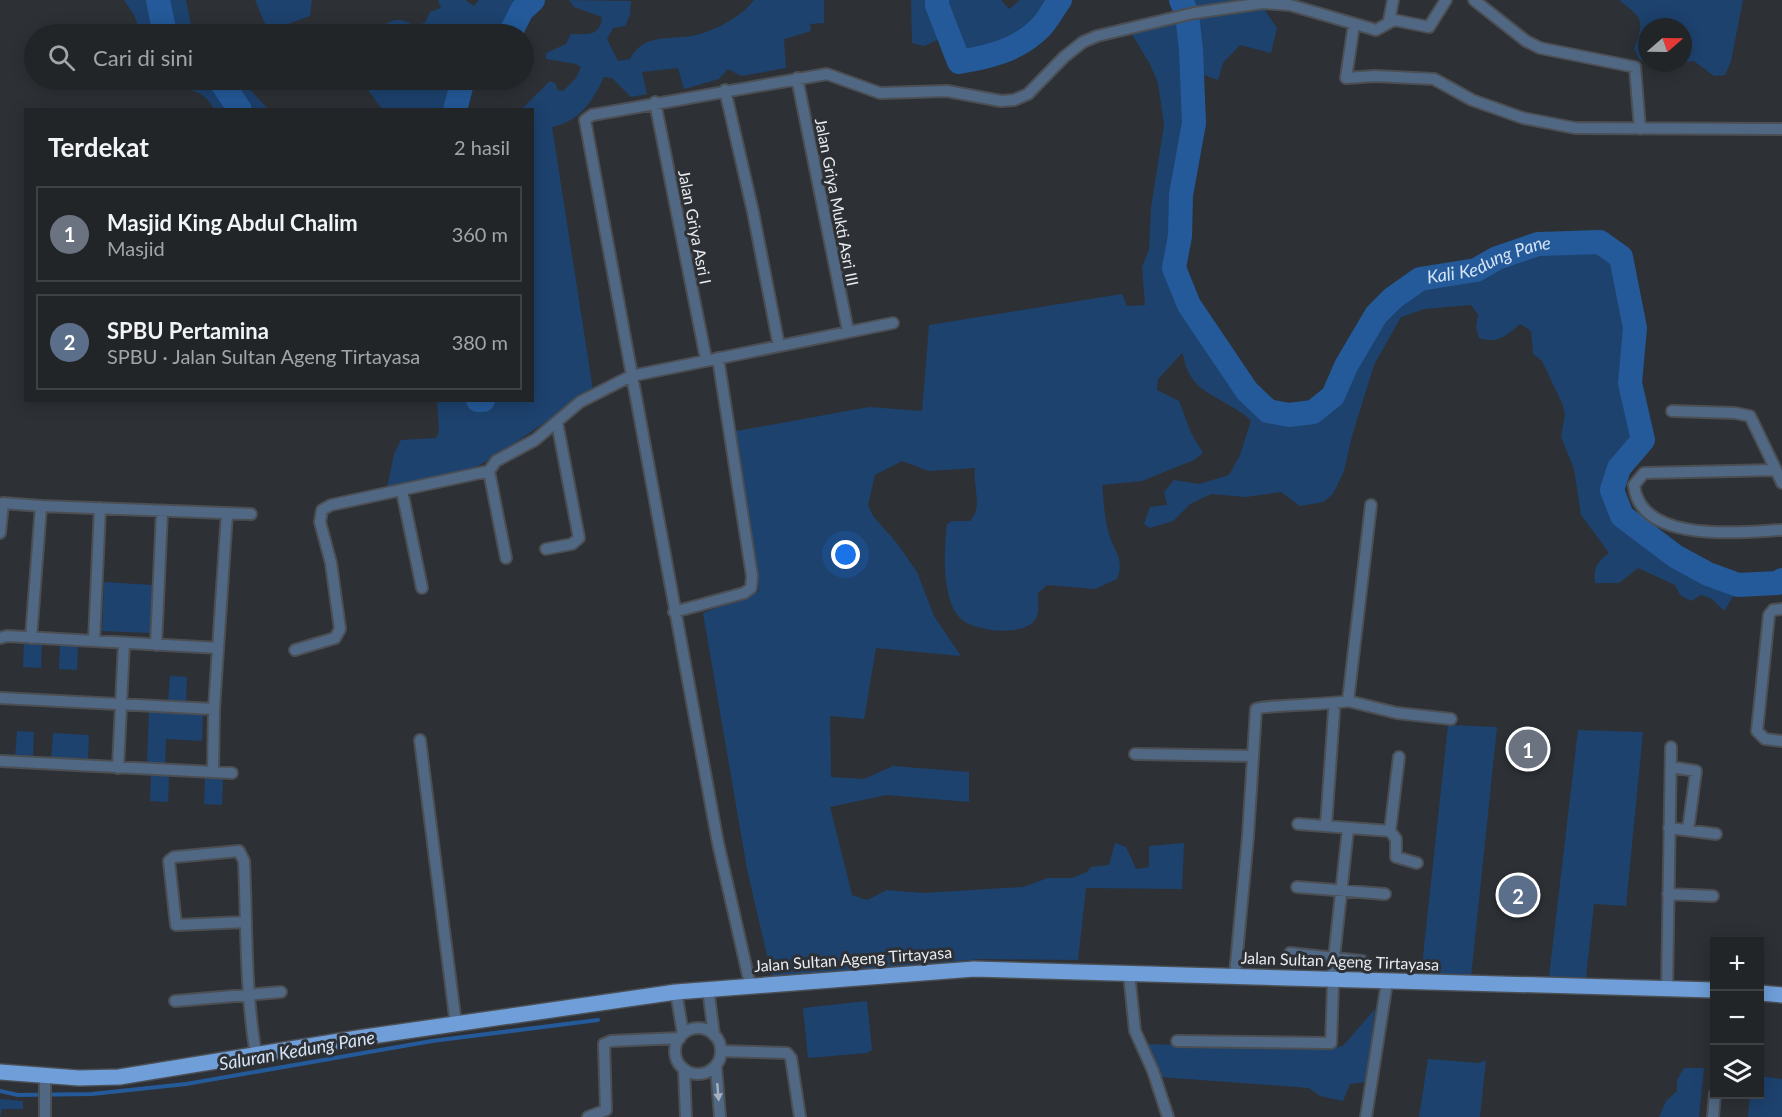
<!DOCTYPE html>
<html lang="id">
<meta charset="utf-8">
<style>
:root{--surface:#222528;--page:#2e3134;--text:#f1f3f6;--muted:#a2a5a8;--line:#3f4245;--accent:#8bbbb9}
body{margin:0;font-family:Lato,sans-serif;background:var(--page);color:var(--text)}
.controls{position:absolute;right:18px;bottom:18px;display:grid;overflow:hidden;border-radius:0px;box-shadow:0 3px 15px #0003}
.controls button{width:54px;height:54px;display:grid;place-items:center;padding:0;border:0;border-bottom:2px solid var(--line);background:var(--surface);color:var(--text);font:30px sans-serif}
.compass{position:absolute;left:1638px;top:18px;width:54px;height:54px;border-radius:50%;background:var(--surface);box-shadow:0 3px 15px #0003;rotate:70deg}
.you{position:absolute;left:846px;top:555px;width:21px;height:21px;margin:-15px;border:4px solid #fff;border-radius:50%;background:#1a73e8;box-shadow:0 0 0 9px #1a73e833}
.badge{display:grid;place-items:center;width:39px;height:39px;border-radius:50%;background:var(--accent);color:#fff;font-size:20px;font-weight:700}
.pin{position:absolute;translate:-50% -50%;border:3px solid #fff;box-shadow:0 2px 6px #0006}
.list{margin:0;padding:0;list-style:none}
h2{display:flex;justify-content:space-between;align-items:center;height:78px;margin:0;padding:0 24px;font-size:26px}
h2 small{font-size:20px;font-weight:400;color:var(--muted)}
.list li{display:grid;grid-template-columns:39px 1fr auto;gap:18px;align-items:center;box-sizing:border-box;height:96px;margin:0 12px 12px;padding:0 12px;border:2px solid var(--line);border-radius:0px}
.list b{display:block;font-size:22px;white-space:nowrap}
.list p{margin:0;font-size:20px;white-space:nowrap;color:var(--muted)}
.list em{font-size:20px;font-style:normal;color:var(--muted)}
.icon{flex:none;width:33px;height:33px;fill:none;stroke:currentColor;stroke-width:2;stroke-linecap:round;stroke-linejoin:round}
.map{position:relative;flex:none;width:1782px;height:1117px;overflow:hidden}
.search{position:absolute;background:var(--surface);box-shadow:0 3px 15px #0003;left:24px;top:24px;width:510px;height:66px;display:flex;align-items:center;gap:15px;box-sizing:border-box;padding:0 21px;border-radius:33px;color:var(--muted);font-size:22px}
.panel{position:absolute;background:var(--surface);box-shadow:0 3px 15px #0003;left:24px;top:108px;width:510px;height:294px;border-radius:0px}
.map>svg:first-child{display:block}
</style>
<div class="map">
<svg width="1782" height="1117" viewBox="0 0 1782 1117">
<rect width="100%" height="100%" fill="#2d3136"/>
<!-- green -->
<path fill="#1d426e" d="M124 0H153L160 34H141L134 15Z
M163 0H186L191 25 203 34H170Z
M255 0H312L310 16 271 30 266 26Z
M438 0H465L474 6 479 0H526L518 7 504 34H381V27C394 18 400 18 413 25L425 23 430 12 441 8Z
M569 0 631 1 630 15 625 26 613 28 607 39 618 61 630 59C642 37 660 39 682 37 706 36 740 19 754 0H824V23L810 24 811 31 784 39 786 68 741 76 728 69 719 79 684 89 678 68 642 72 647 94 631 97 612 78 604 77C592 102 580 121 552 127L593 390 494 457 463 474 387 488 394 454 401 440 436 438 439 432 437 401H471L479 408 492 401 532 400V110L522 109 550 81 556 84 557 90 563 91 576 78 581 67 576 64 546 59V53L566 44 571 34C587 34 600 37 602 17L574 7Z
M911 0H932V6L945 43 940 39 924 46 912 43Z
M942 0H1001L1009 9 1020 0H1053C1028 38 1007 49 962 56Z
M1186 0H1258L1277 28 1271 53 1240 45 1223 63 1218 80 1199 73 1192 13Z
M1619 0H1743L1731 61 1725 75 1714 76 1694 61 1683 62V27H1647V61L1640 60 1634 49C1646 18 1641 18 1619 0Z
M1182 16 1189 123 1176 194 1174 235 1169 268 1184 308 1244 394 1266 416 1288 420 1315 417 1337 399 1350 369 1380 318 1397 301 1422 284 1478 275 1499 263 1539 249 1598 247 1617 260 1630 328 1624 383 1637 439C1626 452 1607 470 1607 490 1607 533 1702 577 1737 590L1724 611 1712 599 1701 595 1691 601 1680 595 1675 585 1638 568 1619 583H1595C1593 568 1597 562 1609 553L1581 515 1574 469 1561 437 1565 414 1562 403 1542 361 1533 354 1531 331 1520 324C1506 336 1498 344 1479 338L1476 327 1478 315 1471 305 1424 309 1401 317 1374 365 1352 436 1344 471 1333 494 1323 502 1300 506 1281 492 1246 497 1211 494 1190 504 1173 521 1150 528 1144 524 1150 507 1167 505 1164 492 1174 480 1199 484 1229 475 1240 455 1251 421C1234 402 1198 396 1188 371 1185 366 1185 359 1182 353L1158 379 1157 390 1179 401 1191 433 1203 453 1194 460 1142 481 1102 485C1104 501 1104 518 1109 534 1114 552 1125 559 1117 579L1095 589 1047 585 1038 593C1038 600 1039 610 1037 616 1029 638 975 632 961 619 941 600 944 549 947 524L952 521H970C984 507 972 485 975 468L929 471 902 461 875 475 868 505 873 516 896 542 917 572 934 616 961 656 876 648 864 719 830 716 831 777 864 779 893 766 969 772V802L887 795 830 807 852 895 867 900 887 890 923 893 1023 887 1048 878H1072L1087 872 1091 867 1109 865 1115 843 1126 847 1136 869 1149 867V846L1184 843 1182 889 1086 888 1078 960 981 959 772 977 747 869 703 613 759 591 731 432 869 407 922 411 929 325 1122 294 1127 306 1145 305 1142 267 1149 249 1151 208 1164 125 1158 83 1150 64 1130 31Z
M157 80H212L234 109H214C197 80 180 96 157 80Z
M227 80H241L268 109H246Z
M367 80H458L450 110 382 109 368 90Z
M104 582 152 585 150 633 102 631Z
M24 641 42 642 41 668 23 667Z
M60 643 78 644 77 670 59 669Z
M170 676 187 677 186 703 168 702Z
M149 712 203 715 202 741 166 739 165 765 147 764Z
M1448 725 1497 727 1471 977 1421 975Z
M1578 730 1643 732 1626 906 1594 904 1586 978 1549 977Z
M17 731 34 732 33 758 15 757Z
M53 733 89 735 88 760 51 759Z
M151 775 169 776 168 802 150 801Z
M205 778 223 779 222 805 204 804Z
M867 1001 872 1050 867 1053 808 1058 803 1008Z
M1375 1009 1366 1082 1350 1084 1343 1101 1320 1096 1309 1088 1160 1077 1147 1044 1325 1049 1343 1046Z
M1428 1059 1479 1063 1486 1060 1480 1117H1419Z
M1684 1068H1704L1699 1117H1659L1666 1101 1677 1091V1080Z
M1760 1076 1782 1079V1117H1748L1750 1095 1760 1094Z
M0 1099 23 1101V1109H2L0 1117Z"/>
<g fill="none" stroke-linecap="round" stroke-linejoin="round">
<!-- stream -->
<path stroke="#245a99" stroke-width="4" d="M0 1091 18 1095 92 1094 186 1084 432 1041 598 1020"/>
<!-- river -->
<g stroke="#245a99" stroke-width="24">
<path d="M158 0 165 34"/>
<path d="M937 0V5L959 62C989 57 1019 50 1041 27 1048 20 1053 9 1060 0"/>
<path id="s1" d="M1181 0 1187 14 1191 50 1194 123 1181 195 1180 236 1174 268 1189 305 1247 391 1268 411 1289 415 1313 412 1333 396 1346 366 1376 315 1393 298 1420 279 1476 270 1497 258 1538 244 1600 242 1621 257 1635 328 1630 383 1643 440 1619 468 1612 490 1622 516 1675 556 1708 574 1738 585 1777 583 1782 580"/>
<path d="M510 34 522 10 533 0"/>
<path d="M220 80 240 110"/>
<path d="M455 110 463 80"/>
<path d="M478 400H483"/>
</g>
<defs>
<path id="minor" d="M1474 0 1526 41 1540 48 1635 67 1640 129
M1389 21 1393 0
M1354 24 1346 78 1375 76 1434 79 1472 100 1523 118 1575 128 1782 129
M797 78 848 331
M725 90 753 212 779 346
M655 102 706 359
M1672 411 1735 413 1750 416 1776 470
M489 471 506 558
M1782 483 1776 470 1644 473 1634 485C1640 544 1740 532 1782 530
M402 491 422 588
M0 533 3 503 41 506
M546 549 572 544 579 538 557 422
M1782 609 1773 610 1769 615 1757 731 1765 739 1782 741
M674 612 744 593 751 588 752 576 718 358
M0 638 7 636 218 648
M31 638 41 506 251 514
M94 641 100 508
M156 645 162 511
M295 650 335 638 340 629 331 563 320 522 322 510 331 505 489 471 496 461 535 440 580 402 631 376 893 323
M0 698 214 709
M1348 701 1397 713 1451 719
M420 740 456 1025
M1135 754 1253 756
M1399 757 1390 831 1396 839V857L1417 863
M0 761 232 773
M1671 767 1696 771 1688 830
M118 768 124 643
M213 772 214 709 227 513
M1298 824 1390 831
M1326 826 1334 711
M1669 828 1716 834
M1297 887 1385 894
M1668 894 1713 896
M246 922 176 925 169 861 174 857 239 851 244 861C247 926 245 991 256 1055
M1290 953 1362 961
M1129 973 1135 1031 1153 1071 1168 1117
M1235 975 1248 836 1256 709C1263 705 1330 705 1348 701L1371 505
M750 984 718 843 585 120 592 115 827 74 880 93 947 91 1001 101 1014 100 1028 94 1064 57 1083 42 1097 36 1194 13 1263 3 1290 5 1376 30 1394 20 1429 27 1446 0
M708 988 714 1035
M1667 990 1671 747
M676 992 683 1034
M175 1001 281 992
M675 1051a23 23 0 1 1 46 0a23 23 0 1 1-46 0Z
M1177 1041 1331 1043 1334 958 1348 829
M721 1051 787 1053 791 1058 800 1117
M716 1067 720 1117
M684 1069 686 1117
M45 1075V1117
M588 1117 606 1110 604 1044 611 1041 680 1038
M1366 1117 1387 982
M1713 1117 1715 1094"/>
<path id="primary" d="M1760 993 1782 995
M0 1072 79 1078 119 1077 358 1038 676 992 974 969 1714 990"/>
</defs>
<!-- minor casing -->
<use href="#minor" stroke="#4b4f54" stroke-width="14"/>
<!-- primary casing -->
<use href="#primary" stroke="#4b4f54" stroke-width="18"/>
<!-- minor -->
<use href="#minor" stroke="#516884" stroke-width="10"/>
<!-- primary -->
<use href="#primary" stroke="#6f9ed8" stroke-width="15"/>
</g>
<!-- one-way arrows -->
<defs><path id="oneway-solid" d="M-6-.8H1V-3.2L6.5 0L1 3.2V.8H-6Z" transform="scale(1.5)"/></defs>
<use fill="#a5b1bf" href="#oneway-solid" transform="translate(718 1092) rotate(85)"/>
<g text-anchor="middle" stroke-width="6" stroke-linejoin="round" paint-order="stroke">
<!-- street labels -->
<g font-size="16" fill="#e9ecef" stroke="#2d3136">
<text transform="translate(837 202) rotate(79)" y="6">Jalan Griya Mukti Asri III</text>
<text transform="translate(695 227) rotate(79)" y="6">Jalan Griya Asri I</text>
<text transform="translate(853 959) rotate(-4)" y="6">Jalan Sultan Ageng Tirtayasa</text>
<text transform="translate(1340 961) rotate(2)" y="6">Jalan Sultan Ageng Tirtayasa</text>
</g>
<!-- water labels -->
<g font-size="18" font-style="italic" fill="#d4e3f5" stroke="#2d3136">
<text dy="6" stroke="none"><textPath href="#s1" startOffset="736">Kali Kedung Pane</textPath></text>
<text transform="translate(297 1051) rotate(-10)" y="6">Saluran Kedung Pane</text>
</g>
</g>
</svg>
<div class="controls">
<button>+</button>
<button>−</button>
<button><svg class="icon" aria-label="layers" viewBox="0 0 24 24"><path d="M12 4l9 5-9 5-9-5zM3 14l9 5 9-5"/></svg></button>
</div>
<svg class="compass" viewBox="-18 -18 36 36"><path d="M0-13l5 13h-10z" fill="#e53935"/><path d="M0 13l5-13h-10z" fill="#a2a5a8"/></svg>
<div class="you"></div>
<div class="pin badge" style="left:1528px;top:749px;background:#6b7280">1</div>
<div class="pin badge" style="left:1518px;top:895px;background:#5c6f8a">2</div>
<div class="search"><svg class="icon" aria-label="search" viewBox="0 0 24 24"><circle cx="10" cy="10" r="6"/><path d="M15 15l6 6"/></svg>Cari di sini</div>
<section class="panel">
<h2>Terdekat<small>2 hasil</small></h2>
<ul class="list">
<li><span class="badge" style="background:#6b7280">1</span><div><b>Masjid King Abdul Chalim</b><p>Masjid</p></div><em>360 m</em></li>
<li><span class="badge" style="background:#5c6f8a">2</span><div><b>SPBU Pertamina</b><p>SPBU · Jalan Sultan Ageng Tirtayasa</p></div><em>380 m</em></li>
</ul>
</section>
</div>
